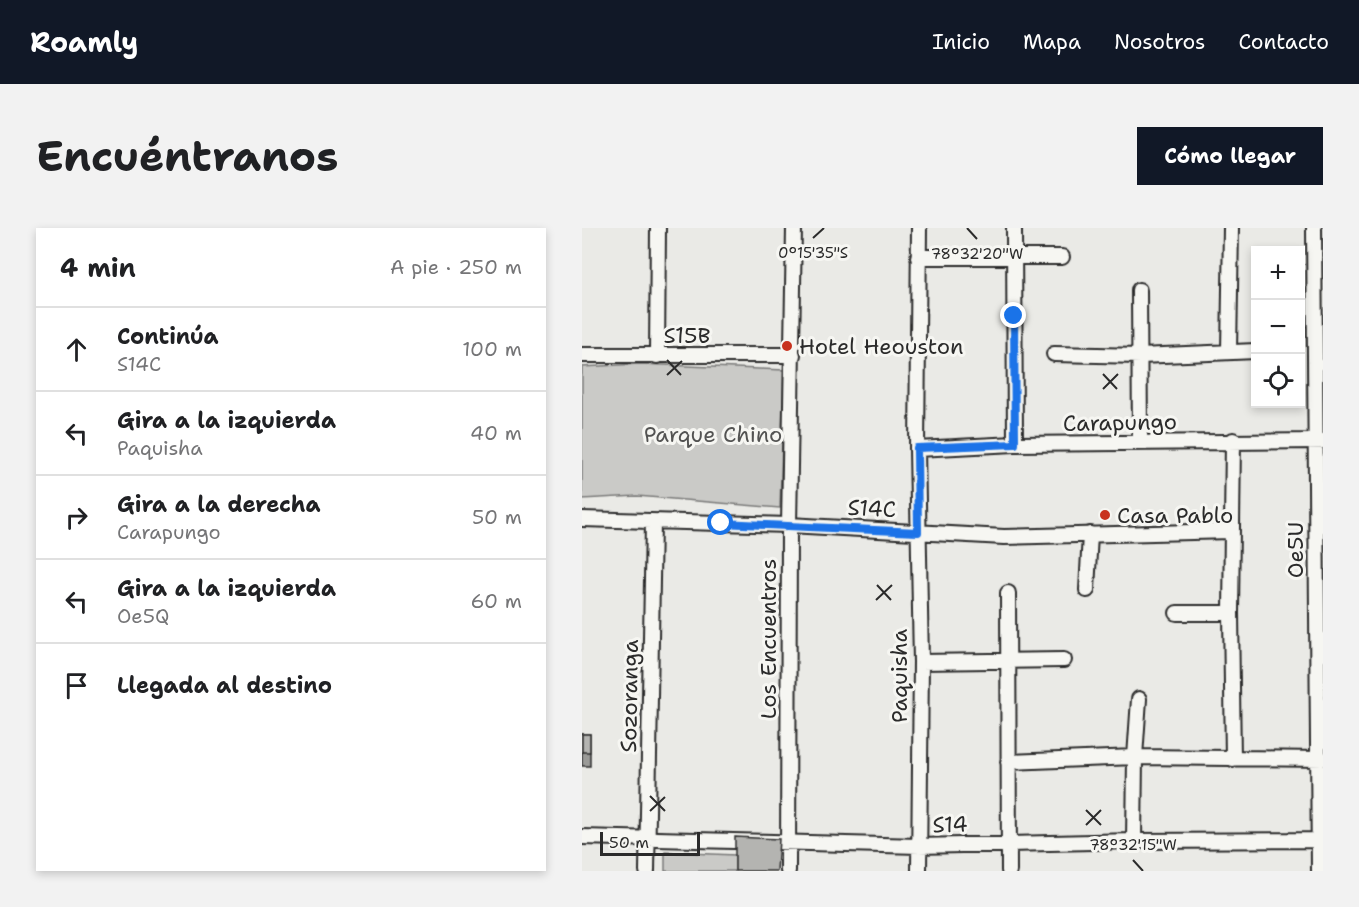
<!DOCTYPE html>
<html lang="es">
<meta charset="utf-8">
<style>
:root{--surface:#fff;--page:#f2f2f2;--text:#202124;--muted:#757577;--line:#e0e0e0;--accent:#111827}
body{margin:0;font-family:"Shantell Sans",sans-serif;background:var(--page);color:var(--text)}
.controls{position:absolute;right:18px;top:18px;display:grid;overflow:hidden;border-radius:0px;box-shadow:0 3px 9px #0003}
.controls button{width:54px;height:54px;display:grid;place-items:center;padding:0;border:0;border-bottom:2px solid var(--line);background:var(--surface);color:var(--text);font:30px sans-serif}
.scale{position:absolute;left:18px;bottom:15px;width:100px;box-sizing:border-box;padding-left:6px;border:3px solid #2b2b2b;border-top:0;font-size:16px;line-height:21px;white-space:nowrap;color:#2b2b2b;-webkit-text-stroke:4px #f6f6f2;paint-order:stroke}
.stop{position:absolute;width:18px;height:18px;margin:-14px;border:4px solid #1a73e8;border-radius:50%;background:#fff}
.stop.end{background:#1a73e8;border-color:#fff;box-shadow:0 2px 6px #0008}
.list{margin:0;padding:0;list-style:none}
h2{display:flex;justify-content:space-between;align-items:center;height:78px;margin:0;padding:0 24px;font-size:26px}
h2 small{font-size:20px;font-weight:400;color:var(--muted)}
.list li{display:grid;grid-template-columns:39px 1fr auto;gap:18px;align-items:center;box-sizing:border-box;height:84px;padding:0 24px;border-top:2px solid var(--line)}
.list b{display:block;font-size:22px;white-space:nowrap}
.list p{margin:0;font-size:20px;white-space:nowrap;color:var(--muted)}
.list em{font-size:20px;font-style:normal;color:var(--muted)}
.icon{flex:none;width:33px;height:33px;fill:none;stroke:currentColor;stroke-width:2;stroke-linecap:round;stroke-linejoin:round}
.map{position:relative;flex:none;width:741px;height:643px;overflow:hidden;border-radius:0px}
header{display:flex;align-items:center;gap:36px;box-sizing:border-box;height:84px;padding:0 30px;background:var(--accent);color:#fff}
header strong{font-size:28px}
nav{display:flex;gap:33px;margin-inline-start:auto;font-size:21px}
.intro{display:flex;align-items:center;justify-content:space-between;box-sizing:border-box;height:144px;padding:0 36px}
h1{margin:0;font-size:42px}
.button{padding:15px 27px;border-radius:0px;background:var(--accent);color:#fff;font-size:21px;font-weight:700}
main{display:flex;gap:36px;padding:0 36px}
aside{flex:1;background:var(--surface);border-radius:0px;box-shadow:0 3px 9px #0003}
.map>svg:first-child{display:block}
</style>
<header>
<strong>Roamly</strong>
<nav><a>Inicio</a><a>Mapa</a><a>Nosotros</a><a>Contacto</a></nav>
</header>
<div class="intro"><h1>Encuéntranos</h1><a class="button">Cómo llegar</a></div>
<main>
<aside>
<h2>4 min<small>A pie · 250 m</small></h2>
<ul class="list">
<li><svg class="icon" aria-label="ahead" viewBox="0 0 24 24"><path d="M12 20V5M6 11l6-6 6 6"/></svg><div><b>Continúa</b><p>S14C</p></div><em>100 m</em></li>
<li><svg class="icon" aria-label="left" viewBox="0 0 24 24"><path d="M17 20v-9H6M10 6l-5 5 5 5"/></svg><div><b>Gira a la izquierda</b><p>Paquisha</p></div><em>40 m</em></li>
<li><svg class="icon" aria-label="right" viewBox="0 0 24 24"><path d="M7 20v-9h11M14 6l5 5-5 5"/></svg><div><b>Gira a la derecha</b><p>Carapungo</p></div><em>50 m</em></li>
<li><svg class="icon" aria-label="left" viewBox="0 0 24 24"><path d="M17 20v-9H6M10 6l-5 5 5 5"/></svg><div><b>Gira a la izquierda</b><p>Oe5Q</p></div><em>60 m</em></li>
<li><svg class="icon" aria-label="arrive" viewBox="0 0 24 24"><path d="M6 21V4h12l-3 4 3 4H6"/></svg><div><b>Llegada al destino</b></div></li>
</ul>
</aside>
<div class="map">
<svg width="741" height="643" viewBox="0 0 741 643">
<rect width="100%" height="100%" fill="#eaeae6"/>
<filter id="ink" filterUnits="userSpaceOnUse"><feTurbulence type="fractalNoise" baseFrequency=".0167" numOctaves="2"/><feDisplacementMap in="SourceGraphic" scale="12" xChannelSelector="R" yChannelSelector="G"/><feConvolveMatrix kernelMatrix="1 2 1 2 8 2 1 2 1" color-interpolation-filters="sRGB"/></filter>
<g filter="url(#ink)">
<!-- green -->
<path fill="#cacac7" stroke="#7a7a79" stroke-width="1.5" d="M57 136 202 142 198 280 55 268 0 271V139Z
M83 624 153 627V643H83Z"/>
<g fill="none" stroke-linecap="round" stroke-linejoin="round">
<defs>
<path id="minor" d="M337 0 335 221 339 434 337 643
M432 0 433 216
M732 0 737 643
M336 29H480
M557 62 558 214
M647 124 649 0
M472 126 558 128 674 123
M0 127H211
M75 128 76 0
M335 221 433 216 741 213
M0 291 207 297 422 309 649 303
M505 362 508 306
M426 365 427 643
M595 385H649
M339 434 482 432
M651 531 649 385 651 212
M426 534 553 529 741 531
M0 609 337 618 552 613 741 612
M552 613 553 529 557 471
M65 643 71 294
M206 643 207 297 212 0"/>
</defs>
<!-- minor casing -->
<use href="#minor" stroke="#2b2b2b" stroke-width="18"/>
<!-- minor -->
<use href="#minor" stroke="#f6f6f2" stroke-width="14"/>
</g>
<!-- wall -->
<path fill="#9b9b98" stroke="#2b2b2b" stroke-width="1.5" d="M0 506H8V538H0Z"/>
<!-- building -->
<path fill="#b4b4b1" stroke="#2b2b2b" stroke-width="1.5" d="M0 506H8V524H0Z
M153 609 197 611 195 643H153Z"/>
</g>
<g fill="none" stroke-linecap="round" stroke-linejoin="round" filter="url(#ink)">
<!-- route -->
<path stroke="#1a73e8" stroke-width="8" d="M139 295 336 304 335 220 433 216 432 88"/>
</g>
<!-- ticks -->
<path fill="none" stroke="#2b2b2b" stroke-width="2" d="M385 0 395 11M231 10 242 0M85 132 99 147M521 146 535 161M85 147 100 133M521 161 536 146M295 357 309 372M294 372 310 357M68 568 83 583M504 582 519 597M68 583 83 569M504 597 519 582M551 632 561 643"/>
<!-- markers -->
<g fill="#c8321e" stroke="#f6f6f2" stroke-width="2">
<circle cx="205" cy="118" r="6"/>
<circle cx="523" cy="287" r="6"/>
</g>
<g text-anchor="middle" stroke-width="6" stroke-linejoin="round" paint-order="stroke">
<!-- street labels -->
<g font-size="22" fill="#2b2b2b" stroke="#f6f6f2">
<text x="105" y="115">S15B</text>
<text transform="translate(538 194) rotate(-1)" y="8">Carapungo</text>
<text transform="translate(290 280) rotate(3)" y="8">S14C</text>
<text transform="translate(713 322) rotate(-90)" y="8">Oe5U</text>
<text transform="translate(186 411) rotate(-90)" y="8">Los Encuentros</text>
<text transform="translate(317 448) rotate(-90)" y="8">Paquisha</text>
<text transform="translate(47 468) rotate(-89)" y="8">Sozoranga</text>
<text transform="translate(368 596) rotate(-2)" y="8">S14</text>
</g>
<!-- poi labels -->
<g font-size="22" fill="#2b2b2b" stroke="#f6f6f2" text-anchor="start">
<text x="217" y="126">Hotel Heouston</text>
<text x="535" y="295">Casa Pablo</text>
</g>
<!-- park labels -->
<g font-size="22" fill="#535352" stroke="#f6f6f2">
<text x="131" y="214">Parque Chino</text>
</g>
</g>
<g font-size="15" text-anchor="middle" fill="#2b2b2b" stroke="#f6f6f2" stroke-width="6" stroke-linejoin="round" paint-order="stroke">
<text x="231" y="30">0°15'35"S</text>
<text x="395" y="31">78°32'20"W</text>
<text x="551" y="622">78°32'15"W</text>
</g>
</svg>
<div class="controls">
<button>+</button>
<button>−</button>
<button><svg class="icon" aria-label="locate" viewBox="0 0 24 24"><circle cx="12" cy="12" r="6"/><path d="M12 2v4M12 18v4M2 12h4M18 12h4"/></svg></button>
</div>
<div class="scale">50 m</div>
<div class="stop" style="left:139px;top:295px"></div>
<div class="stop end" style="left:432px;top:88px"></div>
</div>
</main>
